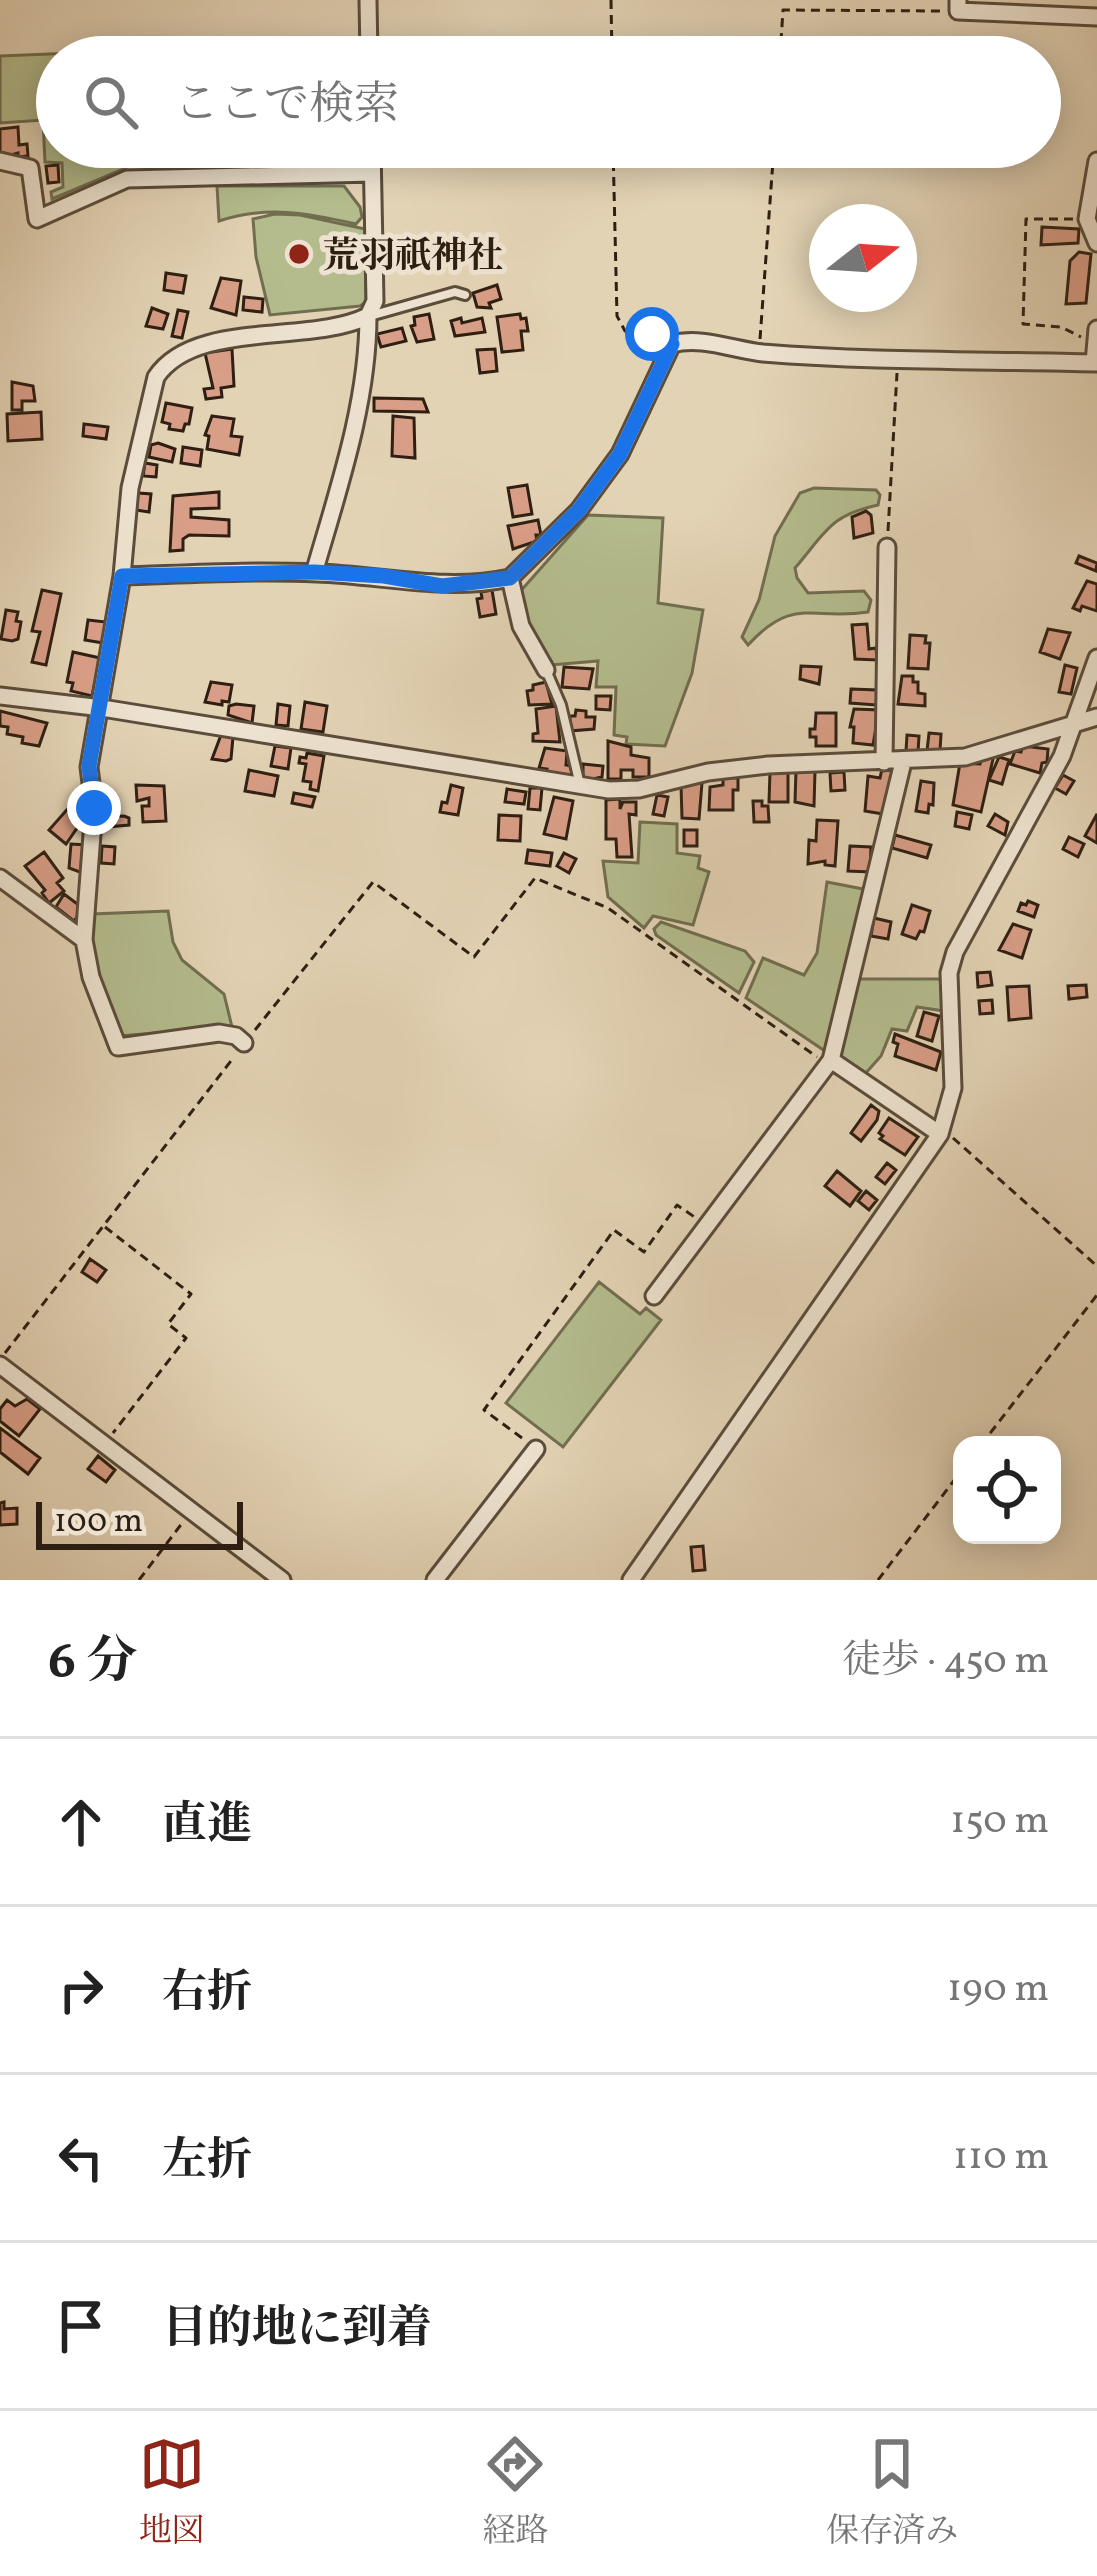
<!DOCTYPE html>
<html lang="ja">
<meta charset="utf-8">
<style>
:root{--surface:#fff;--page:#f6f6f6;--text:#222;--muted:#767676;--line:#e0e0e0;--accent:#8f2418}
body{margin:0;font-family:Vollkorn,"Noto Serif JP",serif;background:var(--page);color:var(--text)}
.controls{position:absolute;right:36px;bottom:36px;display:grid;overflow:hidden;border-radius:24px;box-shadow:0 6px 30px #0003}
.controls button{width:108px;height:108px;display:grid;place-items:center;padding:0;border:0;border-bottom:3px solid var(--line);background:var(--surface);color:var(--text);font:60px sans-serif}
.compass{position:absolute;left:809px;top:204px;width:108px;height:108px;border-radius:50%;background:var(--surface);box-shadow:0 6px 30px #0003;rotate:73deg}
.scale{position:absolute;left:36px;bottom:30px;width:207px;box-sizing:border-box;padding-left:12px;border:6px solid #2e1f12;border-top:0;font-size:33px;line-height:42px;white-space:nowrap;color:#2e1f12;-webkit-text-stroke:9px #ede2cf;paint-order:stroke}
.stop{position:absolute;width:36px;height:36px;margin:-27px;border:9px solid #1a73e8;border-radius:50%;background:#fff}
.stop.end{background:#1a73e8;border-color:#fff;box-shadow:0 3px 12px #0008}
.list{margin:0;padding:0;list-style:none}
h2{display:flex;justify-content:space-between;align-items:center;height:156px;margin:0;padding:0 48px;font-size:51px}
h2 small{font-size:39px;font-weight:400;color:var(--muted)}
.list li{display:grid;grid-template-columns:78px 1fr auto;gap:36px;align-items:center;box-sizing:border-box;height:168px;padding:0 48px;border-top:3px solid var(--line)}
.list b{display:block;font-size:45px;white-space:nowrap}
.list em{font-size:39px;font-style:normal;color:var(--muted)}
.icon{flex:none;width:66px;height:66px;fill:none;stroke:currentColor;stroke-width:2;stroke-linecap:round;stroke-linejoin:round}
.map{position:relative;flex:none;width:1097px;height:1580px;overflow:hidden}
.search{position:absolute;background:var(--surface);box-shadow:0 6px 30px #0003;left:36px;right:36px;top:36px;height:132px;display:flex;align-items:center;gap:30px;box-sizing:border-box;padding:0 42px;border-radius:66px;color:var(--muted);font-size:45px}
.sheet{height:828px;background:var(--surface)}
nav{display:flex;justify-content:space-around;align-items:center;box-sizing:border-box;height:168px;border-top:3px solid var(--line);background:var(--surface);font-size:33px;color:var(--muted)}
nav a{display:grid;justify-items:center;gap:6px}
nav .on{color:var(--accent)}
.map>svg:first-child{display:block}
</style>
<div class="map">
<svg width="1097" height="1580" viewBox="0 0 1097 1580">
<rect width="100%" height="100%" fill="#e3d3b5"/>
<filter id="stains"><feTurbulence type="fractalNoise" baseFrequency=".00167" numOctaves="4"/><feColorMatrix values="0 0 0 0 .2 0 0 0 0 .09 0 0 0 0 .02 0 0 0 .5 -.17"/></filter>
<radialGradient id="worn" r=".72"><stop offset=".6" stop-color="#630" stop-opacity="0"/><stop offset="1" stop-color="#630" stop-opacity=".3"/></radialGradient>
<!-- green -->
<path fill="#b4bc8d" stroke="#716e50" stroke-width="3" d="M123 51 124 57H57V147H125L126 168 52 199 51 192 63 187 62 163 45 162 43 120 0 123V56Z
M217 186H344L360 207 362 217 356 224C308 213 266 205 219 221Z
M275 214 300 215 365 229 366 302 360 306 270 315 256 257 253 219Z
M814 488 876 490 880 495 878 505C830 515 826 532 795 568L797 578 808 593 864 591 871 600 868 612C811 621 794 595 748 645L742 637 759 600 775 536 800 493Z
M588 515 663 518 658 603 703 610 692 673 665 746 626 744 627 737 614 735 616 687H596L598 661 551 665 526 628 518 594Z
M640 822 677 824V853L700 856 698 868 709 872 693 925 653 916 644 928 608 897 603 861 638 863Z
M827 882 868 890 825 1051 746 998 763 958 804 975 817 953Z
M168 911 173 942 182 960 224 994 232 1027 118 1036 93 958 92 914Z
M661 922 745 951 754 962 739 993 656 935 654 929Z
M858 979H941L944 1011 917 1007 907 1031 892 1029 881 1056 864 1075 839 1059Z
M599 1282 640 1314 646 1308 661 1320 563 1447 506 1403Z"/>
<!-- building -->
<path fill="#d99e87" stroke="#2e1f12" stroke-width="3" d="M18 127 19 145 27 144 28 156 18 157V153L0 158V129Z
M58 165 59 182 48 183 46 166Z
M1042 227 1079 229 1078 243 1041 245Z
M1079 252 1091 254 1086 303 1066 304 1070 261Z
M166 273 186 276 183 293 164 290Z
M221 278 241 281 236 315 211 308Z
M497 285 501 299 489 303 491 308 477 307 473 293Z
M244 297 263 299 262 312 243 310Z
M152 308 168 314 163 329 146 326Z
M178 310 188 312 182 338 172 336Z
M429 314 434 339 417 342 411 326 415 325 414 317Z
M520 314 521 319 526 318 528 331H521L523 350 502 352 497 317Z
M461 318 462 323 482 318 485 332 455 336 451 321Z
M402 328 406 341 381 347 377 334Z
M232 349 234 386 221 388 222 397 206 399 204 389 213 388 205 353Z
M495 349 497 371 480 373 477 350Z
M12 382 33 386 35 401H22V410H12Z
M374 398 423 399 428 412 374 411Z
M166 403 192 408 189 424H185L183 431 169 429 170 424 162 422Z
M41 412 42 439 8 441 7 414Z
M212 416 234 419 231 436 242 437 239 455 207 449 209 436 205 435Z
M393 416 414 418 415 458 392 456Z
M84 424 108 427 106 439 83 436Z
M158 443 175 449 172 462 149 457 151 445Z
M183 447 202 450 200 466 181 463Z
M145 463 157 465 156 477 143 476Z
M527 485 532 514 513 517 508 488Z
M219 492V508L191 509V517L229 520V536L189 535 183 539V550L170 551 173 496Z
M138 493 151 494 149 512 136 510Z
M866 511 871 515 873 533 854 538 852 517Z
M538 520 541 535H536L537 541 513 549 508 526Z
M1079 556 1097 563 1096 571 1076 563Z
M1087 581 1097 584V611L1082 606 1080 611 1073 608Z
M42 590 61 594 46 665 32 662 40 632 32 631Z
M492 590 496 614 480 617 477 599 482 598 481 592Z
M6 610 18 612 16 621 21 622 18 639 12 641 1 639Z
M88 620 106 622 103 643 85 640Z
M867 624 869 649 876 648 877 660 855 659 852 625Z
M1048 629 1070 633 1060 659 1040 652Z
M910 635 926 636 925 643H930L928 669 908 668Z
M73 652 100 658 92 696 71 691 73 683 67 682Z
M1065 665 1077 668 1071 694 1059 692Z
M801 666 821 667 819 684 800 679Z
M564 667 593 669 589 689 562 687Z
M902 676H913V682H918V693L925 694V706L898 704Z
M211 682 232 685 229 702 222 701V705L205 702Z
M546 682 552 704 529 705 527 691 533 690V685Z
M851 689 877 690 876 705 850 703Z
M596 696H611L610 710 596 709Z
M305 702 327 706 323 732 301 729Z
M236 704 254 706 252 723 228 715 229 706Z
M278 704 290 706 288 726 276 725Z
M556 706 560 742 533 741V734L538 733 536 709Z
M854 709 879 710 873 745 853 743 854 727H850Z
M576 710 586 711V717H595L594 729 569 731 570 716H575Z
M0 711 47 723 39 746 22 743 23 737 7 734 8 727 0 726Z
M816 713H836V746H816V737H810V729H815Z
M929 733 941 734 940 751H927Z
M221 735 233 737 231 759 226 761 212 759Z
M907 735 919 736 918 752 906 751Z
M608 741 631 747V755L649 758V777H633V770H621V779H608Z
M275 746 291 748 288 769 271 766Z
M1023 746 1048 749 1047 762 1042 763 1040 773 1010 764 1015 751 1021 752Z
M545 748 567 751 566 765 572 766 571 779 546 776 547 769 539 768Z
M307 753 324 756 318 791 310 789 311 782 303 781 306 764 299 763 300 757 306 758Z
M982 756 993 759 981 812 953 805 960 763 980 764Z
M999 757 1009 760 1002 784 989 780Z
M583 764 603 766 602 777 583 781Z
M882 769 894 771 883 814 865 811 868 776 880 778Z
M249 770 278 776 274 796 245 791Z
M796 770 815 771 814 806 795 802Z
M770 772H788V802H769Z
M844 772 845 790 831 791 830 773Z
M1063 775 1074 781 1066 794 1055 788Z
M723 777 738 778V790H733V810H709L710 787 723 785Z
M921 781 934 783 933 805 929 804 928 813 916 811Z
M702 783 699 819 682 818 681 785Z
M136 785 164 786 166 821 143 822 142 806H149V798L137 801Z
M451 785 463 788 458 815 440 812 442 802 447 803Z
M530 788H542L540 810 528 809Z
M507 789 526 792 524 804 505 802Z
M294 793 315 797 312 807 292 803Z
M657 795 668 797 664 816 653 814Z
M554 797 573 801 566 839 544 834Z
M620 799V809L623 802H636V815L629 814 632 857H617L616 839H606V800Z
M753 801H762V806H768L769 822H754Z
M72 804 86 815 66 844 49 830Z
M957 812 972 815 969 829 955 826Z
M995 814 1008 822 1005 835 988 826Z
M1097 814V843L1085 836Z
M499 815 521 816 520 841 498 840Z
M124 816 129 818V825L106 827V817Z
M817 820 838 821 835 866 825 865V861L808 864 809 840 816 841Z
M684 830H697V846H684Z
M895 835 931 845 927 858 892 848Z
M1069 837 1084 844 1078 857 1063 849Z
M71 844 87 845 85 874 69 868Z
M102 846 115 847 114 864 101 863Z
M850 846 871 847 870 872 848 871Z
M528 850 552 853 550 866 526 863Z
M44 852 63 878 57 883 64 891 49 903 42 893 45 890 25 866Z
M564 853 576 859 569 873 557 866Z
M64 894 84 909 74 921 56 907Z
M1028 901 1038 905 1034 917 1018 911 1021 903 1026 905Z
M912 905 930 911 924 932 920 931 916 939 902 934Z
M874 918 891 922 888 939 871 936Z
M1013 924 1031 930 1022 958 999 950Z
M990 972 992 985 978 987 977 973Z
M1086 985 1087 997 1069 999 1068 986Z
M1029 986 1031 1018 1009 1020 1007 987Z
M992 1000 993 1013 980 1014 979 1001Z
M924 1012 939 1016 932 1041 917 1036Z
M895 1034 941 1052 936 1070 895 1056 898 1044 893 1042Z
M871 1105 879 1111 877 1120 861 1141 851 1133Z
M889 1118 918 1137 905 1155 880 1139 883 1136 879 1133Z
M887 1163 896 1170 885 1184 876 1177Z
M837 1171 861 1191 850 1206 825 1186Z
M866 1191 877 1200 869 1210 858 1201Z
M90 1259 106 1270 97 1282 82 1272Z
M27 1399 40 1409 19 1436 0 1421V1409L7 1400 15 1406Z
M0 1428 40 1458 28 1474 0 1452Z
M98 1456 115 1470 106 1482 88 1469Z
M4 1502V1509L17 1508V1524L0 1525V1503Z
M703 1546 705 1570 693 1571 691 1547Z"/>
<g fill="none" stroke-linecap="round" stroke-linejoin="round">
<defs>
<path id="lane" d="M370 316 455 292 465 295
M546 670 561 705 580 785"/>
<path id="street" d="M368 0 369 57
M958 0V11L1097 17
M0 161 30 168 37 219 127 179 372 173
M1097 161 1087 219 1097 243
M1094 363 1097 329
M314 573C338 490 368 403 368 316
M122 576C187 574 252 570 317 573 382 575 445 592 510 578
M546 670 521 626 510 578 579 510 620 454 672 344C701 336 734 350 763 353 874 362 986 360 1097 363
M0 696 102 708 609 790 639 789 708 772 768 765 965 757 1097 717
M884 762 887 547
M903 762 831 1060 940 1134
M0 878 84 940 94 808 89 767 122 576 130 488 156 377C195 319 310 345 368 316L375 301 372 147
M84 940 91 977 118 1047 219 1033 236 1036 244 1043
M654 1296 831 1060
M0 1365 282 1580
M435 1580 536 1449
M631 1580 940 1134 953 1088 949 973 955 952 1062 756 1097 658"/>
</defs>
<!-- lane casing -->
<use href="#lane" stroke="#5b4c3b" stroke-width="14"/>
<!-- street casing -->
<use href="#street" stroke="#5b4c3b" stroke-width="21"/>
<!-- path -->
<path stroke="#2e1f12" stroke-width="3" stroke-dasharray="9 6" stroke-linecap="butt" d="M611 0 612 57
M780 57 783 10 945 11
M613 147 617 316 625 331 659 338
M1073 219H1026L1023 324 1061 327 1081 337
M760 339 774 147
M888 531 897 373
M255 1030 373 882 474 957 535 878 608 908 817 1057
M953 1138 1097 1266
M105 1227 191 1294 168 1324 186 1338 113 1433
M5 1353 234 1057
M522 1438 484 1410 614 1230 644 1252 677 1205 696 1218
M981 1445 1097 1295
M139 1580 183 1522
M878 1580 962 1470"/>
<!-- lane -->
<use href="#lane" stroke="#ede2cf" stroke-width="8"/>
<!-- street -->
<use href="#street" stroke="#ede2cf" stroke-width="15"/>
</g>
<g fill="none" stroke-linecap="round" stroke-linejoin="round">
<!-- route -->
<path stroke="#1a73e8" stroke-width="15" d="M94 808 89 766 122 576 314 572 384 576 442 586 510 578 579 510 620 454 672 344 652 334"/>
</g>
<!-- markers -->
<circle fill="#8f2418" stroke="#ede2cf" stroke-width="4.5" cx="299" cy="254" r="12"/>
<g text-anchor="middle" stroke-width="10" stroke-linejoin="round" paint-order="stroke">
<!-- poi labels -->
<g font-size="36" font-weight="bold" fill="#2e1f12" stroke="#ede2cf" text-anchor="start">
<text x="323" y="267">荒羽祇神社</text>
</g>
</g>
<rect width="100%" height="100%" filter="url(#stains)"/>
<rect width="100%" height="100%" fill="url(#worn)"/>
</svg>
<div class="controls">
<button><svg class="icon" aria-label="locate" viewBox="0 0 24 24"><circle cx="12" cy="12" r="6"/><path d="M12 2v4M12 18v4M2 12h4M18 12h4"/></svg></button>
</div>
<svg class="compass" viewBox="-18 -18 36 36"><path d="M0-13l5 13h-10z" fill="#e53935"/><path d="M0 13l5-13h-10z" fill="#767676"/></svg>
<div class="scale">100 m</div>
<div class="stop" style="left:652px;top:334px"></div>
<div class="stop end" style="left:94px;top:808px"></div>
<div class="search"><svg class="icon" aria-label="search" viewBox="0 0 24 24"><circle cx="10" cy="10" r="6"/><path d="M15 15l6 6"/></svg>ここで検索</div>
</div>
<section class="sheet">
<h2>6 分<small>徒歩 · 450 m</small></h2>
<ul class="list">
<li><svg class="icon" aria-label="ahead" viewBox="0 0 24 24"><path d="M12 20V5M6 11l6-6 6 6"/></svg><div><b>直進</b></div><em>150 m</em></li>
<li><svg class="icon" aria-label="right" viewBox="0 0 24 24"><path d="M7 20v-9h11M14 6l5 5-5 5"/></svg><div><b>右折</b></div><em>190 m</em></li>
<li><svg class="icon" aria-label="left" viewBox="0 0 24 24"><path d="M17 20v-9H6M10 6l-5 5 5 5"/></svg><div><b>左折</b></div><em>110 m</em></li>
<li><svg class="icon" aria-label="arrive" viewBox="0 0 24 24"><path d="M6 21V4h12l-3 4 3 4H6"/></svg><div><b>目的地に到着</b></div></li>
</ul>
</section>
<nav>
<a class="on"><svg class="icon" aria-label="map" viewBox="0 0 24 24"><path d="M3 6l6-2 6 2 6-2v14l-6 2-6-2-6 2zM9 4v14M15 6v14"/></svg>地図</a>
<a><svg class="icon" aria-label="directions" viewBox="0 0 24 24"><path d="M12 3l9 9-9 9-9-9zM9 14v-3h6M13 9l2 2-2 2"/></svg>経路</a>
<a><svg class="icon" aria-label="saved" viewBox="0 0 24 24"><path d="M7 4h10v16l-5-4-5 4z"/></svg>保存済み</a>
</nav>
